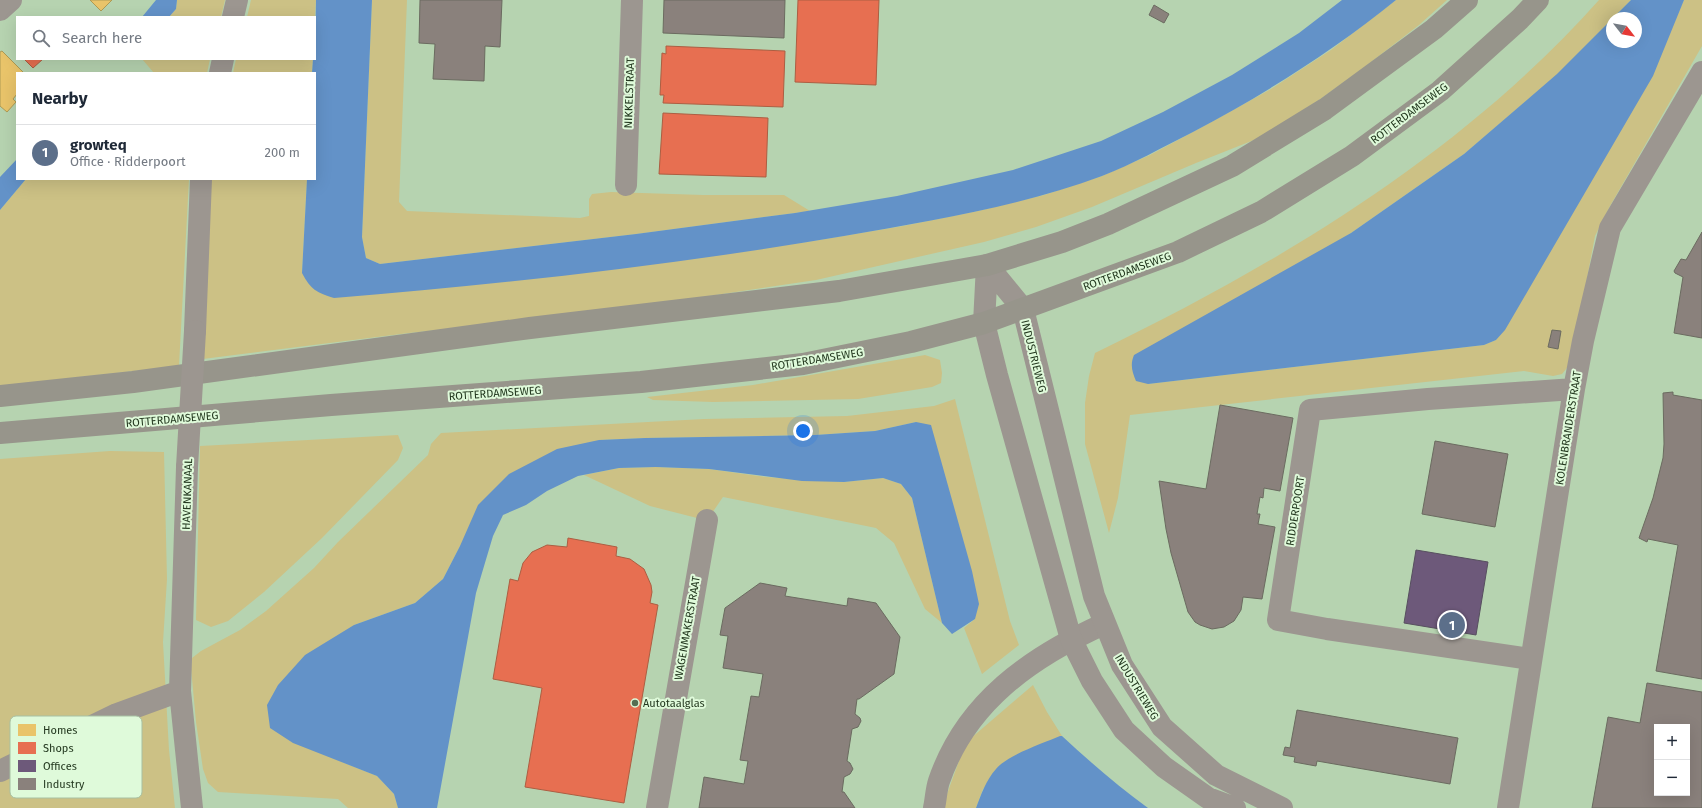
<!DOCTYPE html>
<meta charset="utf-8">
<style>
:root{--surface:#fff;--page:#f2f2f3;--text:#1f2937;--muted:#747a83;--line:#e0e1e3;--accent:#0b8043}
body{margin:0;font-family:"Fira Sans",sans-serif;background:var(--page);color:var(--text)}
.controls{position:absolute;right:12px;bottom:12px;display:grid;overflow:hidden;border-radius:0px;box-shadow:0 4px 16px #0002}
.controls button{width:36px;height:36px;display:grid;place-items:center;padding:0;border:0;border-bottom:1px solid var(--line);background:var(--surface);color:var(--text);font:20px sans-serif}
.compass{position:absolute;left:1606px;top:12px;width:36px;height:36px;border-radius:50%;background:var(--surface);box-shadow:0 4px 16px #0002;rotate:121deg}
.you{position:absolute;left:803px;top:431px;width:14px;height:14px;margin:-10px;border:3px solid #fff;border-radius:50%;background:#1a73e8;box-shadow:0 0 0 6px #1a73e833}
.badge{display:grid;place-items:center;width:26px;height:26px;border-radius:50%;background:var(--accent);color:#fff;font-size:13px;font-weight:700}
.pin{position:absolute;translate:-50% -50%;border:2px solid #fff;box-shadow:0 1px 4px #0006}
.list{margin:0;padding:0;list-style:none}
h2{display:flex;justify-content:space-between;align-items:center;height:52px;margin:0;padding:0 16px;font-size:17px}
h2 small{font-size:13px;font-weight:400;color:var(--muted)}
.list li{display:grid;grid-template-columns:26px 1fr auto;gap:12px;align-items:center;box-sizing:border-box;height:56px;padding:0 16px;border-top:1px solid var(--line)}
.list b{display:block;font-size:15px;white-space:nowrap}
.list p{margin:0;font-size:13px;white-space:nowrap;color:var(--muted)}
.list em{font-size:13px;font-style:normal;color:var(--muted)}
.icon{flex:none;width:22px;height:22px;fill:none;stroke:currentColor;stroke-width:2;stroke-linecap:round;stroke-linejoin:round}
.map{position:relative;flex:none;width:1702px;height:808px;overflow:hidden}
.search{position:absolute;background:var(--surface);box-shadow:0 4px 16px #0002;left:16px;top:16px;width:300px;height:44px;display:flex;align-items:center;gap:10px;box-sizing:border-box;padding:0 14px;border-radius:0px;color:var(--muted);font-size:15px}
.panel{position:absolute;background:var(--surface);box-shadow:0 4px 16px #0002;left:16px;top:72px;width:300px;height:108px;border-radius:0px}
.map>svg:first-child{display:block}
</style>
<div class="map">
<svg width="1702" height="808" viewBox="0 0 1702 808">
<rect width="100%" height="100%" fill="#b6d3b0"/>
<!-- green -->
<path fill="#ccc185" d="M177 0H225L221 17H169L176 9Z
M251 0H316L315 17H247Z
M372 0H407L399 202 407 211 580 218 589 216V199L592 194 611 192 703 195H784L810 211 636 234 380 264 366 258 362 237Z
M1396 0H1447L1419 25 1362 69 1319 100 1259 138 1196 163 1092 207 1036 227 984 242 816 280 609 311 409 333 203 359 211 179H307L302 273 481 284 597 271 807 242 903 226 978 211 1044 195 1102 176 1150 155 1206 125 1271 89 1331 50Z
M1599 0H1631L1558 74 1464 154 1351 233 1148 384 1484 345 1496 340 1676 18 1684 0H1702V46L1610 206 1595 236 1571 363 1562 374 1553 376 1524 371 1130 415 1118 498 1109 533 1085 444V403L1089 376 1095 353C1279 264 1462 154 1599 0Z
M142 59H210L207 73H154Z
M236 59H313L312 73H233Z
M26 179H189L179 366 0 386V210Z
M925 355 940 360 942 373 941 383 932 387 858 399 713 402 653 400 647 397 753 385Z
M955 399 1010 621 1019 645 982 674 964 628 975 619 916 422 875 431 815 435 645 438 599 440 460 546 443 579 415 603 354 625 342 762 377 776 394 794 398 808H348L338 799 218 792 208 783 203 769 196 722 191 668 192 658 201 651 240 630 266 611 314 568 338 542 428 455 431 444 441 433 704 419 847 416 934 406Z
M398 435 403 448 398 460 322 538 264 592 228 621 211 627 196 620 200 446Z
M110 451 164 452 167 579 163 642 169 750 175 808H0V459Z
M656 467 709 469 766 477 844 482 883 478 901 484 912 498 942 623 925 609 894 543 876 528 723 497 710 516 697 518 650 506 584 475 619 468Z
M1033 685 1047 712 1062 736 1009 759 983 789 976 808H942L960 758 970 739Z"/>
<!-- water -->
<path fill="#6392c8" d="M156 0H177L176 9 169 17H142Z
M316 0H372L362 237 366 258 380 264 636 234 795 213 897 196 1013 170 1101 141 1163 112 1232 75 1299 33 1342 0H1396C1333 51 1265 94 1193 132 1163 147 1133 164 1102 176 1019 207 930 221 844 236 675 265 505 284 334 298 316 292 311 290 302 273L307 179H315V73H312L313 59H315Z
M1631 0H1684L1653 76 1505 330 1496 340 1484 345 1148 384 1136 381C1132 371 1130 365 1134 355L1351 233 1464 154 1557 74 1612 19V42H1636V18H1613Z
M17 159V179H26L0 210V177Z
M916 422 931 425 972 571 979 604 975 619 952 634 942 623 912 498 901 484 883 478 844 482 802 481 709 469 656 467 619 468 578 476 547 491 526 505 503 515 493 536 476 593 437 808H398L394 794 377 776 293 743 270 728 267 705 278 685 305 655 354 625 415 603 443 579 460 546 478 505 509 474 557 449 599 440 645 438 815 435 875 431Z
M1060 736H1062C1090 762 1118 786 1148 808H976C981 795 986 780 996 769 1007 755 1044 743 1060 736Z"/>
<!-- homes -->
<path fill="#e9c46a" stroke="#ae9a54" d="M90 0H112L101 11Z
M2 51 24 73H17V94L13 99 16 102 7 112 0 106V52Z"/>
<!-- shops -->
<path fill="#e76f51" stroke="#ac5e42" d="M798 0H879L876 85 795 82Z
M666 46 785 51 783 107 663 103 664 95H660L662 53 666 54Z
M24 59H43L33 68Z
M663 113 768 118 766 177 659 174Z
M568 538 617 547 616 556 630 559 644 569 651 585 652 592 650 603 658 605 624 803 525 787 542 688 493 679 510 579 518 581 523 563 532 552 547 545 567 547Z"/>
<!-- offices -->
<path fill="#6d597a" stroke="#574f5f" d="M1416 550 1488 562 1476 635 1404 623Z"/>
<!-- industry -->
<path fill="#8a817c" stroke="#6b6b60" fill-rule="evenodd" d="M420 0H502L500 47 485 46 484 81 433 79 435 44 419 43Z
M664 0H785L784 38 663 33Z
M1154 5 1169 14 1164 23 1149 15Z
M1702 232V338L1674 333 1683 277 1675 273 1674 271 1681 259 1686 260Z
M1552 330 1561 331 1558 349 1548 347Z
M1673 392V395L1702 400V679L1656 671 1678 545 1648 539 1647 542 1639 538 1653 498 1663 458 1664 444 1663 393Z
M1220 405 1293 418 1280 491 1264 488 1263 498 1260 497 1257 514H1260L1258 524 1275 527 1262 599 1243 597 1241 610 1234 621 1224 627 1212 629 1200 625 1195 622 1188 612 1171 553 1166 529 1159 481 1206 489Z
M1435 441 1508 454 1495 527 1422 514Z
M760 583 787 588 785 596 847 606 848 598 876 603 900 637 894 674 859 699H857L855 714 860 718 861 721 858 727 852 729 847 761 850 763 853 769 850 774 844 777 842 792H844L855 808H699L704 777 744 784 748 761 740 760 751 696 759 697 763 674 723 668 728 636 720 635 725 608Z
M1647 683 1702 692V808H1592L1608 717 1640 723ZM1657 727H1687V793H1657Z
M1297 710 1458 738 1450 784 1317 761 1316 766 1294 762 1295 757 1283 755 1285 747 1290 748Z"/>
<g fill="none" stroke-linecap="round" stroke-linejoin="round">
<!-- minor -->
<path stroke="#9c9690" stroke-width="22" d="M0 10 11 0
M233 17 237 0
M220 73 223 59
M626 185 632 0
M195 331 201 179
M187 467 180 691 192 808
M1531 659 1327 629 1278 620 1310 410 1428 399 1574 389
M0 771 117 714 180 691
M657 808 707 520
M934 808C936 799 936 790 939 781 966 702 1031 657 1104 624
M1508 808 1574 389 1583 341 1610 228 1702 72"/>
<!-- tertiary -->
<path stroke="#9c9690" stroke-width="22" d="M987 265 1023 309 1094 596 1122 665 1162 727 1216 775 1282 808
M987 265 984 323 997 375 1071 639 1092 681 1124 730 1164 767 1208 798 1235 808"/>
<!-- secondary -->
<path stroke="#97958b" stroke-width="22" d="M0 396 133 382 530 328 839 291 987 265 1062 242 1108 224 1232 166 1325 109 1434 29 1467 0
M0 433 331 405 641 382 803 364 911 342 984 323 1178 252 1261 212 1352 156 1440 91 1520 19 1538 0"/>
<!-- minor-bridge -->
<path stroke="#9c9690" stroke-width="22" d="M187 467 195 331"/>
</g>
<!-- markers -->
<circle fill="#566e52" stroke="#dffada" stroke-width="1.5" cx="635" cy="703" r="4"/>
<g text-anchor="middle" stroke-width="4" stroke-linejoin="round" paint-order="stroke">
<!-- street labels -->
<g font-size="11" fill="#23381f" stroke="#dffada">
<text transform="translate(629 93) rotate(-88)" y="4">NIKKELSTRAAT</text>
<text transform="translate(1409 113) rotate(-37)" y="4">ROTTERDAMSEWEG</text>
<text transform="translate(1127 271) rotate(-20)" y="4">ROTTERDAMSEWEG</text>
<text transform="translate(1034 356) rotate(76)" y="4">INDUSTRIEWEG</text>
<text transform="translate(817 359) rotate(-9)" y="4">ROTTERDAMSEWEG</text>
<text transform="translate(495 393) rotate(-4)" y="4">ROTTERDAMSEWEG</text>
<text transform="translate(172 419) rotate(-5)" y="4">ROTTERDAMSEWEG</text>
<text transform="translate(1568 428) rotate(-81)" y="4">KOLENBRANDERSTRAAT</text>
<text transform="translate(187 494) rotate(-88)" y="4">HAVENKANAAL</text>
<text transform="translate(1295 511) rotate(-81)" y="4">RIDDERPOORT</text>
<text transform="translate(687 628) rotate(-80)" y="4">WAGENMAKERSTRAAT</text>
<text transform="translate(1137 687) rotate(59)" y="4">INDUSTRIEWEG</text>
</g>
<!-- poi labels -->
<g font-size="11" fill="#23381f" stroke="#dffada" text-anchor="start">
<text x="643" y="707">Autotaalglas</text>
</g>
</g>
<!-- legend -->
<rect x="10" y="716" width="132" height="82" rx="6" fill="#dffada" stroke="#a7c0a2" stroke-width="1"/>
<rect x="18" y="724" width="18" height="12" fill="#e9c46a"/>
<rect x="18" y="742" width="18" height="12" fill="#e76f51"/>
<rect x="18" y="760" width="18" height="12" fill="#6d597a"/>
<rect x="18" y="778" width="18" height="12" fill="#8a817c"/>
<g font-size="11" fill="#23381f">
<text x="43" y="734">Homes</text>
<text x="43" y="752">Shops</text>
<text x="43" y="770">Offices</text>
<text x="43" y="788">Industry</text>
</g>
</svg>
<div class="controls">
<button>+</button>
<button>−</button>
</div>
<svg class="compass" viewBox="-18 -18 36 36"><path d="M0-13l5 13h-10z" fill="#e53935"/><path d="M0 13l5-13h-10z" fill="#747a83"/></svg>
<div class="you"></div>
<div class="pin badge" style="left:1452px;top:625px;background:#5c6f8a">1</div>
<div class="search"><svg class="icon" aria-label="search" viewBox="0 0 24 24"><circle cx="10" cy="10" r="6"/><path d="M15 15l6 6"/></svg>Search here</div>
<section class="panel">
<h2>Nearby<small></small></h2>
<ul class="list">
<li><span class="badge" style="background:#5c6f8a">1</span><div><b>growteq</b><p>Office · Ridderpoort</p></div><em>200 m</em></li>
</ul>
</section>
</div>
